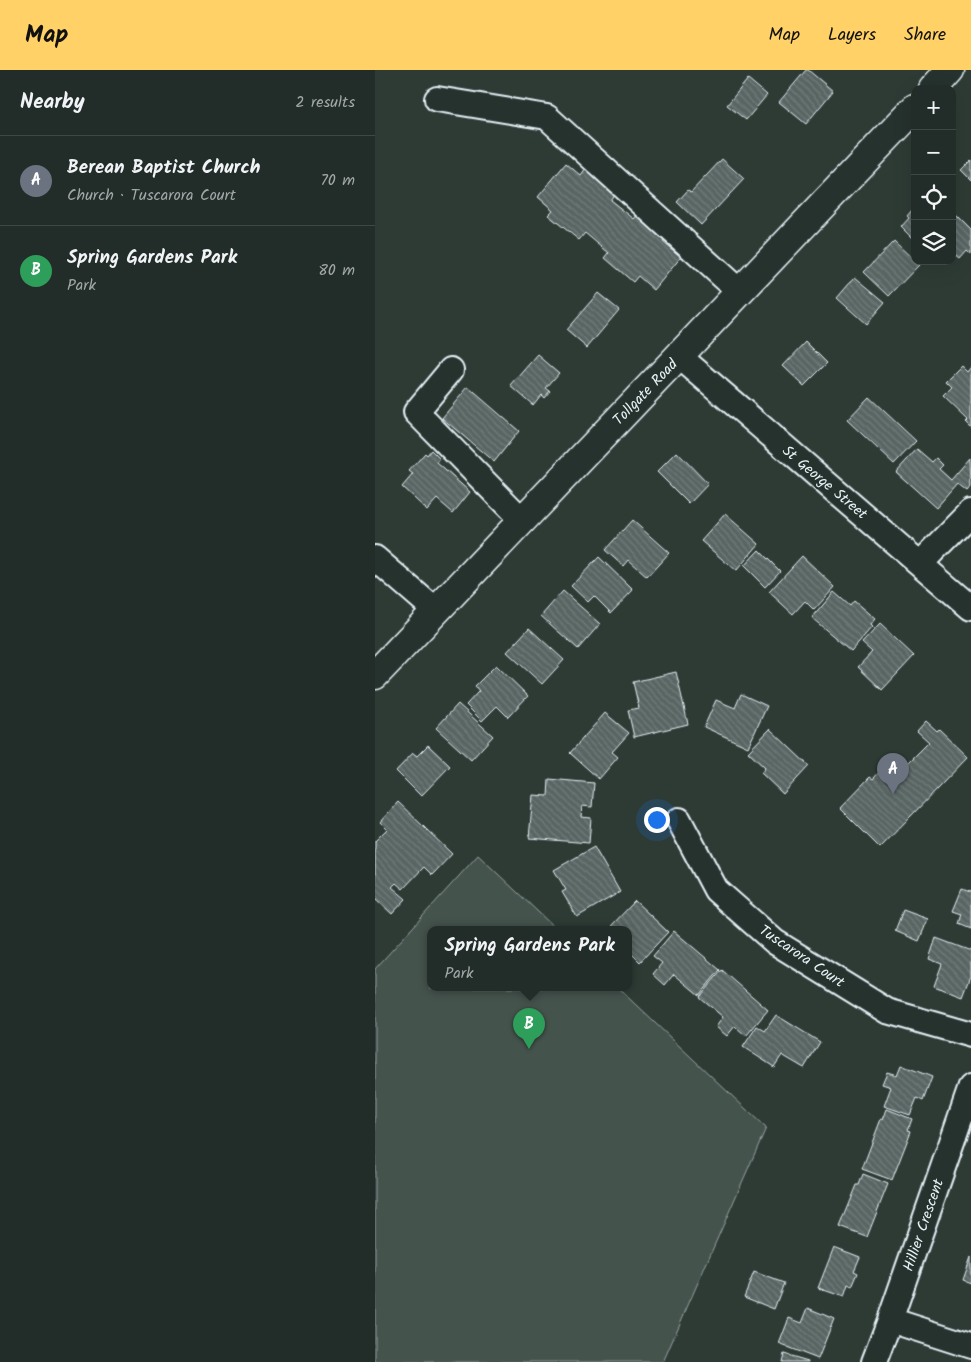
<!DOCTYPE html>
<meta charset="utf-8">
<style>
:root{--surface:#222c28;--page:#2a3430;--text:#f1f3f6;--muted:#a2a7a8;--line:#3f4845;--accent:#ffd166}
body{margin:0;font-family:Kalam,sans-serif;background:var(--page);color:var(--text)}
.controls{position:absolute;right:15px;top:15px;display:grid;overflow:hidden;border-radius:10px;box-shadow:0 5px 20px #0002}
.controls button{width:45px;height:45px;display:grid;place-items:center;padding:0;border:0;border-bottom:1px solid var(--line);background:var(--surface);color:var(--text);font:25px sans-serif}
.you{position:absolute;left:281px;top:749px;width:18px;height:18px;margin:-12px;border:4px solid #fff;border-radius:50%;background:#1a73e8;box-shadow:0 0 0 8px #1a73e833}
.badge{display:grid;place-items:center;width:32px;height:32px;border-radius:50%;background:var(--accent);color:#fff;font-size:16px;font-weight:700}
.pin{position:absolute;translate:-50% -41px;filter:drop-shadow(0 1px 2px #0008)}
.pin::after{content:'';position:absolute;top:26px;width:18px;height:15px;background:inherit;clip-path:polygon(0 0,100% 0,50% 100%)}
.popup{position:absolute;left:52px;top:856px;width:205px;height:65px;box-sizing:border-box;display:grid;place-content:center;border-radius:10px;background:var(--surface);filter:drop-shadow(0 1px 4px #0005);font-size:16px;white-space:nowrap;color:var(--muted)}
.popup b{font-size:19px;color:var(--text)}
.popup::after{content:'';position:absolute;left:50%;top:100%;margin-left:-10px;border:10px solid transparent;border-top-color:var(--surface)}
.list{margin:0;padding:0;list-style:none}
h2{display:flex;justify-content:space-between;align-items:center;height:65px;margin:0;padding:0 20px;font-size:21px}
h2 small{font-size:16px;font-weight:400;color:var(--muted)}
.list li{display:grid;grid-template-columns:32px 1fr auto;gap:15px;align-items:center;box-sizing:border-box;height:90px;padding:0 20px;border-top:1px solid var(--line)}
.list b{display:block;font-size:19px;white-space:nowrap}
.list p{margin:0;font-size:16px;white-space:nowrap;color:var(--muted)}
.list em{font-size:16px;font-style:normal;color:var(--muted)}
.icon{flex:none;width:28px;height:28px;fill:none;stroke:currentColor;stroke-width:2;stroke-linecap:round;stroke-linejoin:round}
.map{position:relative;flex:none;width:596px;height:1292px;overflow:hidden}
header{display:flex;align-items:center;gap:30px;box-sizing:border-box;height:70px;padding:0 25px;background:var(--accent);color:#111}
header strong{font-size:24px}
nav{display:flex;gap:28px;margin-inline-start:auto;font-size:18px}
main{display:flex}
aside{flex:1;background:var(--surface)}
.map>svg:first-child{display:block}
</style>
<header>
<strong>Map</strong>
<nav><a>Map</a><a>Layers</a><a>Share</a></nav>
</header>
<main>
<aside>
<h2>Nearby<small>2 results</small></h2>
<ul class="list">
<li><span class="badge" style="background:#6b7280">A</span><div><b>Berean Baptist Church</b><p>Church · Tuscarora Court</p></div><em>70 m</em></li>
<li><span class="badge" style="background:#2e9e5b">B</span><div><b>Spring Gardens Park</b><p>Park</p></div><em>80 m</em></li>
</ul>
</aside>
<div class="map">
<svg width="596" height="1292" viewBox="0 0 596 1292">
<defs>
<pattern id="building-back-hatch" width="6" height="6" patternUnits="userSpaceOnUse" patternTransform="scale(1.25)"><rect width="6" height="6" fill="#596563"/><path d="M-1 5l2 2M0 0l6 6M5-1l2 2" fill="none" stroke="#717c7a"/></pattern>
</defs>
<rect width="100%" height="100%" fill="#2e3b35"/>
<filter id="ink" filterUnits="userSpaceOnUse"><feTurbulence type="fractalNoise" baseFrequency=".02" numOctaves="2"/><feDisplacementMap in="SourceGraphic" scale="10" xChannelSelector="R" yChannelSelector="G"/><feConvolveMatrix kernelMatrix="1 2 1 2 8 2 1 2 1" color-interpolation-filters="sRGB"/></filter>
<g filter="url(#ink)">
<!-- park -->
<path fill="#45524e" stroke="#96a2a3" d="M103 785 182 860H55V918H243L391 1058 288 1292H0V899Z"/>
<!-- building -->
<path fill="url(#building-back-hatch)" stroke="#e8f1f8" d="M431 0H433L458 21 431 54 404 32Z
M373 9 392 25 371 50 352 35Z
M347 89 369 109 326 155 302 132 313 120 316 122Z
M596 90V110L586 100Z
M191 93 206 106 211 99 240 123 235 130 259 149 264 143 292 166 288 172 306 187 279 220 263 206 258 212 230 188 234 183 210 163 204 170 173 145 178 140 163 127Z
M538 139 540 141V171L526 157 534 148 532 146Z
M581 145 596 160V185L592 181 585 189 577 182V148Z
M519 171 544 195 514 226 489 202Z
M480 207 510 232 491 254 462 228Z
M223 223 244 240 212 278 191 260Z
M431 272 452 293 429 316 408 296Z
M163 285 184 303 171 318 175 321 169 328 166 325 158 335 136 316Z
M586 296 592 302 596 297V357L591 352 593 350 568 326 577 317 571 311Z
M93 317 144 361 119 392 67 348Z
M494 327 541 371 519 394 472 350Z
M542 379 557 392 561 388 568 395 564 399 576 410 595 388 596 417 592 422 582 414 561 438 521 402Z
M56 380 65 389 62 393 95 422 78 443 62 429 52 440 27 417 38 404 34 401 50 383 52 385Z
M302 382 333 414 314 434 282 402Z
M350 444 384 474 361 501 326 471Z
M257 450 294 483 272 507 253 490 248 496 230 480Z
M384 480 405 501 390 517 369 496Z
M427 486 460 517 439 540 430 531 418 544 394 522Z
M224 487 258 520 236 543 219 526 213 532 196 516Z
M188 521 225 554 203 579 166 546Z
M459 522 475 536 479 531 500 549 495 555 497 557 476 581 437 548Z
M505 554 539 586 507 620 483 597 497 582 487 573Z
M154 558 189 590 167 614 132 582Z
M121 595 153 626 133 647 122 636 107 651 91 635 104 621 100 616Z
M301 602 313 654 259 667 253 640 264 638 258 612Z
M366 624 392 636 373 677 329 657 341 630 360 638Z
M83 634 118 666 96 690 61 658Z
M230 643 254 663 237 682 243 687 224 709 195 683Z
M551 651 562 661 564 659 593 687 505 778 465 738 495 707 498 709 512 694 522 704 554 672 542 661Z
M395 659 434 696 408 724 386 703 390 698 373 682Z
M53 675 75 696 46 726 21 701 38 683 42 686Z
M174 709 219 713 217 737 207 736 206 747 216 748 214 773 154 768 158 725 173 726Z
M23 732 77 784 57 805 49 797 28 819 21 813 17 817 31 829 17 844 0 828V771L12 759 5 752Z
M219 777 245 822 202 847 187 822 191 820 179 800Z
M587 819 595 822 596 821V859L584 854 587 844 578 841Z
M260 831 293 862 265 892 253 880V860H242L237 855Z
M528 840 553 849 544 871 520 861Z
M299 861 345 900 324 925 299 904 290 915 278 904 287 893 278 886Z
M561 868 596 881V906L588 927 559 916 567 894 554 889Z
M347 900 393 940 371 966 360 956 352 966 341 957 348 947 324 927Z
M401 945 445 972 429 998 407 985 399 997 368 977 382 956 390 961Z
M526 995 557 1007 548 1031 542 1028 535 1045 509 1036 516 1017 507 1014 512 1002 522 1005Z
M512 1039 537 1049 533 1060 536 1061 517 1110 487 1099 506 1049 508 1050Z
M488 1104 513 1114 492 1167 465 1157 482 1115H484Z
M459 1177 485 1187 479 1201 483 1203 477 1217 473 1215 469 1227 443 1218Z
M596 1187V1213L588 1210Z
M379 1202 409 1213 399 1239 369 1227Z
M433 1238 459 1249 443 1289 404 1274 414 1248 427 1253Z
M409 1284 433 1291V1292H407Z"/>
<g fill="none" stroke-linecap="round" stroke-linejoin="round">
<defs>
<path id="minor" d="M62 29 172 47 365 222
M304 286 596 538
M76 300 41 342 147 450
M0 488 61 541
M546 493 596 442
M304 750 341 820 400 872 512 941 596 965
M515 1250 596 1276
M499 1292 515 1250 596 1017"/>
<path id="major" d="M558 19 575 0
M0 605 540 38"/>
</defs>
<!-- minor casing -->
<use href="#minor" stroke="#e8f1f8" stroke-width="28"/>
<!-- major casing -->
<use href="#major" stroke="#e8f1f8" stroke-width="31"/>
<!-- minor -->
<use href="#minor" stroke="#26332d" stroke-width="24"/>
<!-- major -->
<use href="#major" stroke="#26332d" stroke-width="28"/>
</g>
</g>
<g text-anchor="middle" stroke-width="4" stroke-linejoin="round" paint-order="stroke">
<!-- street labels -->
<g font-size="15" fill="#e8f1f8" stroke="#26332d">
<text transform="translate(270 322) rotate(-46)" y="5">Tollgate Road</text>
<text transform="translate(450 412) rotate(40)" y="5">St George Street</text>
<text transform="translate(427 886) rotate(34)" y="5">Tuscarora Court</text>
<text transform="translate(548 1155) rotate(-71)" y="5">Hillier Crescent</text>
</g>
</g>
</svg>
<div class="controls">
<button>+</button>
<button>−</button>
<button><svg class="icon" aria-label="locate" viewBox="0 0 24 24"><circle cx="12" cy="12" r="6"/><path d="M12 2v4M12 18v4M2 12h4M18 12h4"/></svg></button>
<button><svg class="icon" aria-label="layers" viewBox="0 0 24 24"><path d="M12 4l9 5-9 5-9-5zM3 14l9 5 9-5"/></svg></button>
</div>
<div class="you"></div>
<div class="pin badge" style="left:518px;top:724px;background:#6b7280">A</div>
<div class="pin badge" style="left:154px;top:979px;background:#2e9e5b">B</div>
<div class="popup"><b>Spring Gardens Park</b>Park</div>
</div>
</main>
